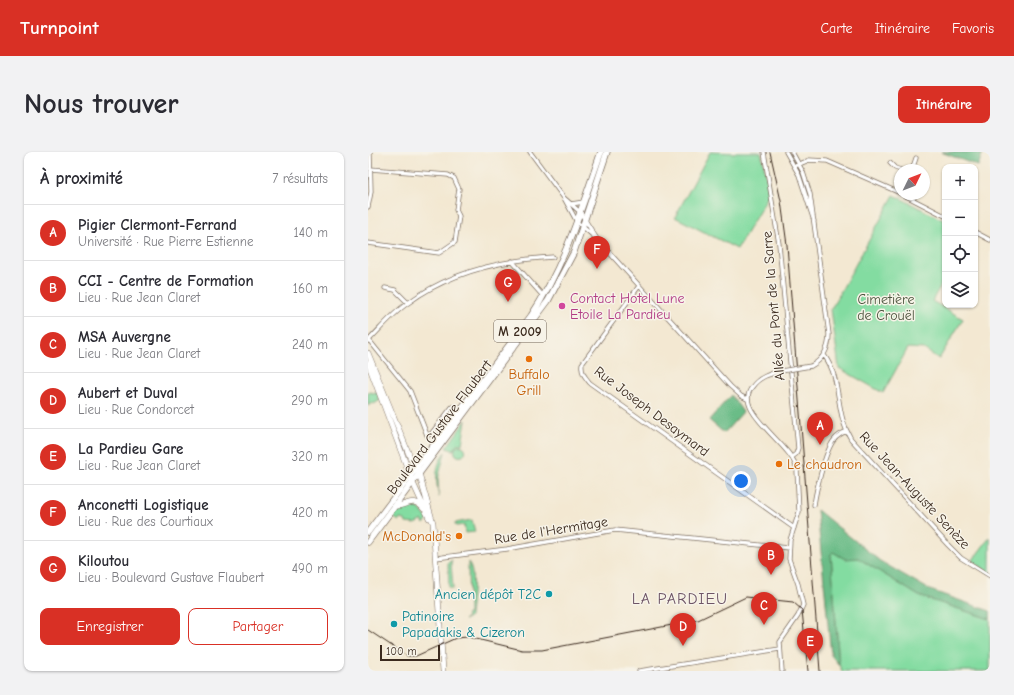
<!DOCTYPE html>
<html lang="fr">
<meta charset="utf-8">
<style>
:root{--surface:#fff;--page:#f2f2f3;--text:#2b2b33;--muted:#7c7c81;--line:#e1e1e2;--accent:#d93025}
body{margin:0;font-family:"Comic Neue",sans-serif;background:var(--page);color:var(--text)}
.controls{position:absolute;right:12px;top:12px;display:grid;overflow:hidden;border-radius:8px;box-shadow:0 1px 3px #0004}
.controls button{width:36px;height:36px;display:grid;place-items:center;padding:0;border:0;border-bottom:1px solid var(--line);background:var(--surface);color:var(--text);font:20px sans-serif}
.compass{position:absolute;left:526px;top:12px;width:36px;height:36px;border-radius:50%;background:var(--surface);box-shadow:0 1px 3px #0004;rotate:47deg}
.scale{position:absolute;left:12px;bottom:10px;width:60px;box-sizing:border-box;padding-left:4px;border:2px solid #3b2a1e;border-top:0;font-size:11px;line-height:14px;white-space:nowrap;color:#3b2a1e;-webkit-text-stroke:3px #f7f3e8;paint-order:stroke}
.you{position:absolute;left:373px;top:329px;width:14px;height:14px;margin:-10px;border:3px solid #fff;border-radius:50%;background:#1a73e8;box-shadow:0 0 0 6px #1a73e833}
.badge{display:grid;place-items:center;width:26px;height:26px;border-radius:50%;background:var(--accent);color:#fff;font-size:13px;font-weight:700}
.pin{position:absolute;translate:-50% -33px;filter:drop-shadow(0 1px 2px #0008)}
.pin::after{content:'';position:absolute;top:21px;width:14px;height:12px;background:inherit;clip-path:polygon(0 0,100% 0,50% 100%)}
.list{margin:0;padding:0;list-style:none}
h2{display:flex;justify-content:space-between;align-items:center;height:52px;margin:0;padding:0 16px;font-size:17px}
h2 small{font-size:13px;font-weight:400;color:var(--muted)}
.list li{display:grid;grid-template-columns:26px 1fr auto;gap:12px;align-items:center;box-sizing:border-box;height:56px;padding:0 16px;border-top:1px solid var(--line)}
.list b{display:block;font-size:15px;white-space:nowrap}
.list p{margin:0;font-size:13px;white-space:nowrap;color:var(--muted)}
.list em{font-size:13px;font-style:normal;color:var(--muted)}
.actions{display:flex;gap:8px;padding:12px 16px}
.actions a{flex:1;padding:9px 0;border:1px solid var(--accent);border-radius:8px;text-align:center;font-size:14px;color:var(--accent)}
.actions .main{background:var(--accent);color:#fff}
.icon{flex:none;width:22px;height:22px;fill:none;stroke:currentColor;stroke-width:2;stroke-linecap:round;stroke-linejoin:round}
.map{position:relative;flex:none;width:622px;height:519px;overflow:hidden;border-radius:8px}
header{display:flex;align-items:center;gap:24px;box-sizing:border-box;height:56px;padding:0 20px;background:var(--accent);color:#fff}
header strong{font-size:19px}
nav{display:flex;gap:22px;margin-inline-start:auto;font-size:14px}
.intro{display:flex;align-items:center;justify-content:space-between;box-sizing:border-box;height:96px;padding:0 24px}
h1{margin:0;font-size:28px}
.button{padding:10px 18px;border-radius:8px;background:var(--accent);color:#fff;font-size:14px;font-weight:700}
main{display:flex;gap:24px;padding:0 24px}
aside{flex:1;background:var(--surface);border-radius:8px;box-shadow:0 1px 3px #0004}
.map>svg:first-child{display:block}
</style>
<header>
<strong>Turnpoint</strong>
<nav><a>Carte</a><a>Itinéraire</a><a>Favoris</a></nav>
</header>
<div class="intro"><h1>Nous trouver</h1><a class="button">Itinéraire</a></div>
<main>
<aside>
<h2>À proximité<small>7 résultats</small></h2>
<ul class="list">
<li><span class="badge">A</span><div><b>Pigier Clermont-Ferrand</b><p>Université · Rue Pierre Estienne</p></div><em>140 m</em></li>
<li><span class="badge">B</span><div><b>CCI - Centre de Formation</b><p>Lieu · Rue Jean Claret</p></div><em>160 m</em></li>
<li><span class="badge">C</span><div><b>MSA Auvergne</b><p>Lieu · Rue Jean Claret</p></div><em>240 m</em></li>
<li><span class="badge">D</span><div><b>Aubert et Duval</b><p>Lieu · Rue Condorcet</p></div><em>290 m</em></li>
<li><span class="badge">E</span><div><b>La Pardieu Gare</b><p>Lieu · Rue Jean Claret</p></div><em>320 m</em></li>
<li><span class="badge">F</span><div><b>Anconetti Logistique</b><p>Lieu · Rue des Courtiaux</p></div><em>420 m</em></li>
<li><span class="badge">G</span><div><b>Kiloutou</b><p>Lieu · Boulevard Gustave Flaubert</p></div><em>490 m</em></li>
</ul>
<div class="actions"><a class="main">Enregistrer</a><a>Partager</a></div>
</aside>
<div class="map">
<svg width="622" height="519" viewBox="0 0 622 519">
<rect width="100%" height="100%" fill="#f7f3e8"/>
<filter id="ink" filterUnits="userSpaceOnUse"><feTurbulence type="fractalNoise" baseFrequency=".025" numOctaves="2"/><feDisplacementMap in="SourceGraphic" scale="8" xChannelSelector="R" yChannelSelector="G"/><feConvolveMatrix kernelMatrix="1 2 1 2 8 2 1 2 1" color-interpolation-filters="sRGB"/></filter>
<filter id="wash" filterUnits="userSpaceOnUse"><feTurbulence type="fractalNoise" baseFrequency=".012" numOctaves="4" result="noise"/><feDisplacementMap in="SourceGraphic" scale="16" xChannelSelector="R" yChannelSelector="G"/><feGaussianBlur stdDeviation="0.9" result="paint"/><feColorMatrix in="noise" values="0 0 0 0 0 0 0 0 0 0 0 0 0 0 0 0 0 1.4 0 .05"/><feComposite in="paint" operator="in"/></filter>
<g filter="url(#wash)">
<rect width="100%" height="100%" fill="#f3e8d2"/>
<!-- green -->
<path fill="#83dca1" stroke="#5f8360" d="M342 0 367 1 368 0H393L402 41 369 97 307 65Z
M526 43 577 69V126L564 149 595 167 571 207 556 197 540 196 515 241 471 216 463 157Z
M8 239 12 248 6 252 5 250 0 254V240L7 241Z
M98 268 94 292H90L85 298 78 296Z
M86.5 299a5.5 5.5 0 1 1 11 0a5.5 5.5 0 1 1-11 0Z
M77 300 70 327 71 345C68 330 66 314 77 300Z
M42 354 52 357 60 368 56 372 54 368 47 372 38 371 37 368 32 367 31 369 25 365 36 355Z
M104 368 107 380 97 381 96 373 88 374 87 371Z
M622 385V421L604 409Z
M465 400 477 407 490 406 551 444 622 467V519H474L471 513 463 402Z
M84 408 83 411 85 437 81 436 80 411Z
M100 410C108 418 103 451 102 465L96 468 98 467 99 462H101Z"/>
<!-- forest -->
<path fill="#6abc87" stroke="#527352" d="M573 0H615L610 14Z
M363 243 375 260 356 281 341 268Z
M449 358 512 409 562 438 622 459V467L551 444 490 406 477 407 465 400 463 402 471 513 463 503Z"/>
</g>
<g filter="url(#ink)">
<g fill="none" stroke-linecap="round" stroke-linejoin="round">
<defs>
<path id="minor" d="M162 0 196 46 209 70 228 86
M396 0 411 92 430 296 428 302 424 305
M418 0 431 23 446 69
M424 0 435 20 442 42 461 182C461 196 456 207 443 214
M522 11 527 16 533 18
M427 14 441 8 459 9 532 41
M544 18 548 6
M534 42 577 64
M196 46 212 60 229 87 362 234 373 244 379 247
M203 52 216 50
M0 55 3 40 2 0
M607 80 622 88
M0 91 71 101 87 90 91 64 88 58 91 37 86 26 80 23 2 17
M144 109 175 144
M271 134 214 212C213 221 217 225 222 231L426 376
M17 136 27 138 40 151
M1 188 42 239 59 283 63 282 84 255 92 257
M0 189C13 176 25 161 40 151 82 120 134 108 185 105
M456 203C475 229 466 259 483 287L580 393 593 406 622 424
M413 219C401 222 391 225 384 235 364 260 426 293 429 318L431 360 422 388 421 407 430 432 435 453 430 464 412 490 414 519
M446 353C448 339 457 299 466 288 469 284 474 281 479 279
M68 406 139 397 247 378 421 396
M271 519 412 497"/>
<path id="secondary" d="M0 201 42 305 49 314 65 371 75 519
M0 211 45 331 61 366
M27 354C39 355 44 343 56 357"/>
<path id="primary" d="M0 380 163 164C197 113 213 57 233 0
M0 390 180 149 206 100 239 0"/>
</defs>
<!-- minor casing -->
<use href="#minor" stroke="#7b6c5d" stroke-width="5"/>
<!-- secondary casing -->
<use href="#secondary" stroke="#7b6c5d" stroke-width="6"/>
<!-- primary casing -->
<use href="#primary" stroke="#7b6c5d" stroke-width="7"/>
<!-- minor -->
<use href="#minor" stroke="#fff" stroke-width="3.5"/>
<!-- secondary -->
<use href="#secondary" stroke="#fff" stroke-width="5"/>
<!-- primary -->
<use href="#primary" stroke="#fff" stroke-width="5.5"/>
<!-- tram -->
<path stroke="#3b2a1e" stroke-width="1" d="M0 478 39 504H48L88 486 100 485 154 498H174L330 468 378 445 425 450 434 458 440 519"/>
<!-- rail -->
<path stroke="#3b2a1e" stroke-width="1" d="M402 0 413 49 419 93 452 519"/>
<defs>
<path id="minor-bridge" d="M413 219 443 214"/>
</defs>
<!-- minor-bridge casing -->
<use href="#minor-bridge" stroke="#7b6c5d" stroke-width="5" stroke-linecap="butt"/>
<!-- minor-bridge -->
<use href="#minor-bridge" stroke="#fff" stroke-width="3.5"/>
</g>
</g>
<!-- markers -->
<circle fill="#d1479c" stroke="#f7f3e8" stroke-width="1.5" cx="194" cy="154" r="4"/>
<g fill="#e8710a" stroke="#f7f3e8" stroke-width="1.5">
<circle cx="161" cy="207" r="4"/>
<circle cx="411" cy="312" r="4"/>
<circle cx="91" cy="384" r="4"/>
</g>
<g fill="#0f9aa8" stroke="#f7f3e8" stroke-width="1.5">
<circle cx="181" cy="442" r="4"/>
<circle cx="26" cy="472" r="4"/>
</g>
<g text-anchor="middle" stroke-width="3" stroke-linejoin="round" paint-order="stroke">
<!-- shield labels -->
<rect fill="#f7f3e8" stroke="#73665b" stroke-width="1" x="126" y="168" width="52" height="22" rx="3"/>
<g font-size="13" font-weight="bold" fill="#3b2a1e">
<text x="152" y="184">M 2009</text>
</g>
<!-- hotel labels -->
<g font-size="14" fill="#b23c85" stroke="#f7f3e8" text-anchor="start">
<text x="202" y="151">Contact Hotel Lune<tspan x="202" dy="16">Etoile La Pardieu</tspan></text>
</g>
<!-- park labels -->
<g font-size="14" fill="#4d563f" stroke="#f7f3e8">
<text x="518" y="152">Cimetière<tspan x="518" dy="16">de Crouël</tspan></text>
</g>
<!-- street labels -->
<g font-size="14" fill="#3b2a1e" stroke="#f7f3e8">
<text transform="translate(405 154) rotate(-95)" y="5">Allée du Pont de la Sarre</text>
<text transform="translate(284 259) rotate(37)" y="5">Rue Joseph Desaymard</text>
<text transform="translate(71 275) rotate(-53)" y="5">Boulevard Gustave Flaubert</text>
<text transform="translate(547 338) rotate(47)" y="5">Rue Jean-Auguste Senèze</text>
<text transform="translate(183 378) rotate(-9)" y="5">Rue de l'Hermitage</text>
</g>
<!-- food labels -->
<g font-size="14" fill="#c56008" stroke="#f7f3e8">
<text x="161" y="227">Buffalo<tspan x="161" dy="16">Grill</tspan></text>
<text x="419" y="317" text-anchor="start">Le chaudron</text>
<text x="83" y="389" text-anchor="end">McDonald's</text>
</g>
<!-- culture labels -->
<g font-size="14" fill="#0d838f" stroke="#f7f3e8" text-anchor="end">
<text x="173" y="447">Ancien dépôt T2C</text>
<text x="34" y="469" text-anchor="start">Patinoire<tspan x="34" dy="16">Papadakis &amp; Cizeron</tspan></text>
</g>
<!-- quarter labels -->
<g font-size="16" letter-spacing="1" fill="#6e5567" stroke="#f7f3e8">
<text x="312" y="452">LA PARDIEU</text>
</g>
</g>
</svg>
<div class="controls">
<button>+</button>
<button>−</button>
<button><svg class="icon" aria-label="locate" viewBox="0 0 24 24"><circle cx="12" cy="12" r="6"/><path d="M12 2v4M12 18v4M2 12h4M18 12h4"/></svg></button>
<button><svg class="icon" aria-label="layers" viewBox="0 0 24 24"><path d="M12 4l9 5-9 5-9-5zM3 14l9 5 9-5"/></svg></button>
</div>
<svg class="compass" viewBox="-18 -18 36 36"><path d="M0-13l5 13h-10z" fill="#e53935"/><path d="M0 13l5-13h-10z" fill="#7c7c81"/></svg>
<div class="scale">100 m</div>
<div class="you"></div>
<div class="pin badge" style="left:452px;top:293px">A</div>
<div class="pin badge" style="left:403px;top:423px">B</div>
<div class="pin badge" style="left:396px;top:473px">C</div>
<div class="pin badge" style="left:315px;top:494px">D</div>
<div class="pin badge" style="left:442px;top:509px">E</div>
<div class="pin badge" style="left:229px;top:117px">F</div>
<div class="pin badge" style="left:140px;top:150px">G</div>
</div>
</main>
